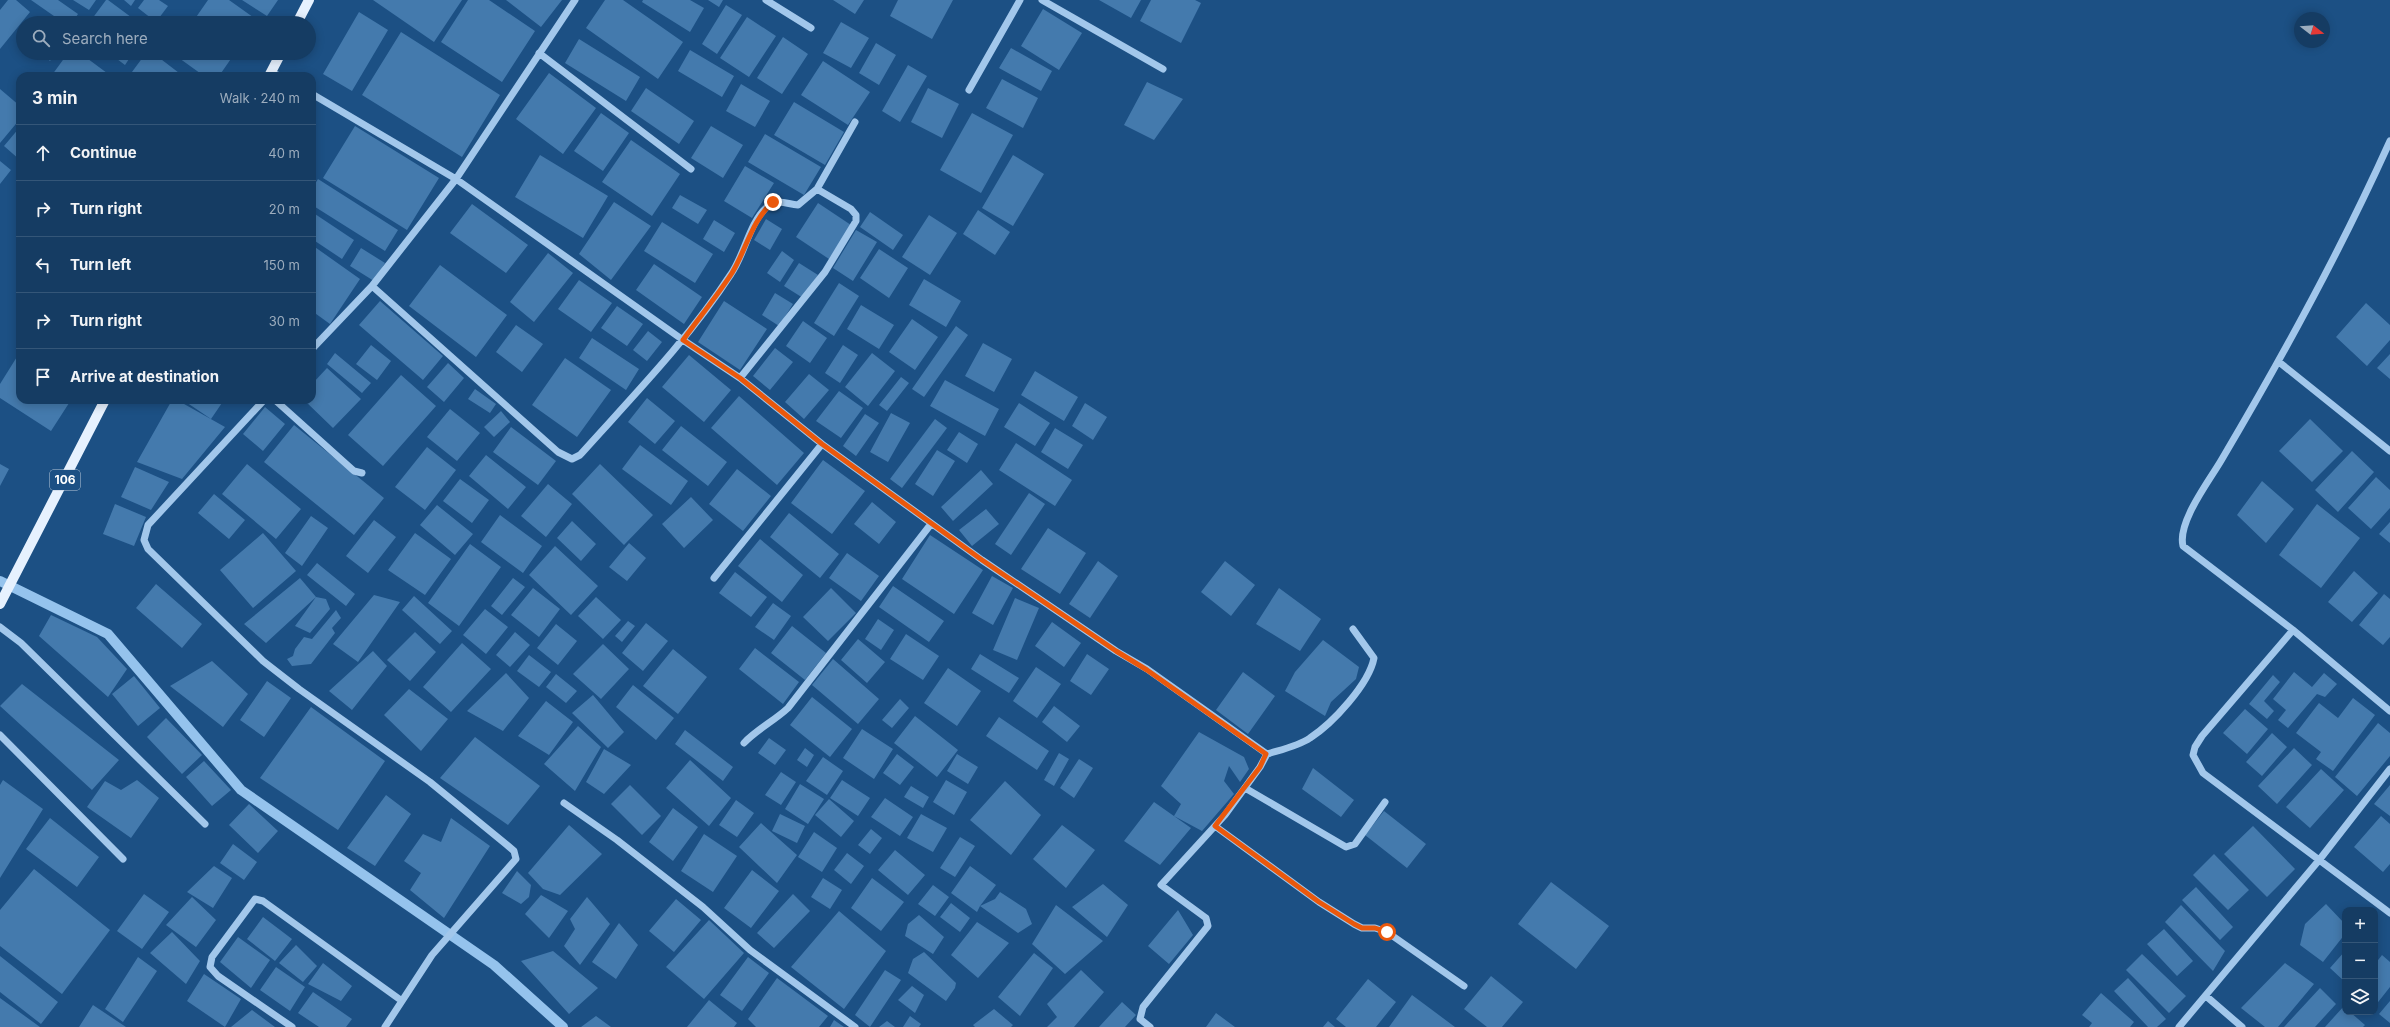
<!DOCTYPE html>
<meta charset="utf-8">
<style>
:root{--surface:#153c63;--page:#1e4369;--text:#f1f3f6;--muted:#9dadbe;--line:#345678}
body{margin:0;font-family:Inter,sans-serif;background:var(--page);color:var(--text)}
.controls{position:absolute;right:12px;bottom:12px;display:grid;overflow:hidden;border-radius:8px;box-shadow:0 2px 10px #0003}
.controls button{width:36px;height:36px;display:grid;place-items:center;padding:0;border:0;border-bottom:1px solid var(--line);background:var(--surface);color:var(--text);font:20px sans-serif}
.compass{position:absolute;left:2294px;top:12px;width:36px;height:36px;border-radius:50%;background:var(--surface);box-shadow:0 2px 10px #0003;rotate:107deg}
.stop{position:absolute;width:12px;height:12px;margin:-9px;border:3px solid #ea580c;border-radius:50%;background:#fff}
.stop.end{background:#ea580c;border-color:#fff;box-shadow:0 1px 4px #0008}
.list{margin:0;padding:0;list-style:none}
h2{display:flex;justify-content:space-between;align-items:center;height:52px;margin:0;padding:0 16px;font-size:17px}
h2 small{font-size:13px;font-weight:400;color:var(--muted)}
.list li{display:grid;grid-template-columns:26px 1fr auto;gap:12px;align-items:center;box-sizing:border-box;height:56px;padding:0 16px;border-top:1px solid var(--line)}
.list b{display:block;font-size:15px;white-space:nowrap}
.list em{font-size:13px;font-style:normal;color:var(--muted)}
.icon{flex:none;width:22px;height:22px;fill:none;stroke:currentColor;stroke-width:2;stroke-linecap:round;stroke-linejoin:round}
.map{position:relative;flex:none;width:2390px;height:1027px;overflow:hidden}
.search{position:absolute;background:var(--surface);box-shadow:0 2px 10px #0003;left:16px;top:16px;width:300px;height:44px;display:flex;align-items:center;gap:10px;box-sizing:border-box;padding:0 14px;border-radius:22px;color:var(--muted);font-size:15px}
.panel{position:absolute;background:var(--surface);box-shadow:0 2px 10px #0003;left:16px;top:72px;width:300px;height:332px;border-radius:12px}
.map>svg:first-child{display:block}
</style>
<div class="map">
<svg width="2390" height="1027" viewBox="0 0 2390 1027">
<rect width="100%" height="100%" fill="#1c5084"/>
<g fill="none" stroke-linecap="round" stroke-linejoin="round">
<!-- stream -->
<path stroke="#95c3ed" stroke-width="10" d="M0 581 108 634 241 790 494 965 563 1027"/>
</g>
<!-- building -->
<path fill="#447aad" d="M8 0H16L30 12 0 49V10Z
M31 0H58L78 14 72 23H64Z
M73 0H96L89 10Z
M106 0H108L139 23H89Z
M124 0H135L131 6Z
M144 0H159L168 6 156 22 138 8Z
M208 0H229L257 20 255 23H192Z
M242 0H278L267 16Z
M373 0H462L434 42Z
M468 0H489L535 31 502 82 441 42Z
M506 0H562L541 27Z
M605 0H623L683 42 658 79 586 28Z
M643 0H690L704 8 690 32 642 2Z
M708 0H723L719 7Z
M833 0H864L855 14Z
M898 0H953L932 39 890 16Z
M1099 0H1141L1131 18Z
M1151 0H1195L1201 3 1181 43 1140 21Z
M726 5 742 15 717 54 702 44Z
M1043 9 1082 33 1059 70 1021 46Z
M359 12 388 30 352 91 323 74Z
M747 17 776 36 749 77 720 58Z
M841 22 869 38 851 68 823 53Z
M401 32 500 95 462 157 362 95Z
M783 37 808 54 782 94 757 78Z
M579 39 640 77 626 101 565 63Z
M876 43 896 55 879 85 859 73Z
M1011 48 1052 71 1041 91 999 68Z
M690 50 734 76 722 97 678 71Z
M41 53H56L50 61Z
M68 53H80L111 76H54L52 75Z
M109 53H133L125 65Z
M146 53H153L183 76H129Z
M172 53H235L219 76H204Z
M823 61 870 92 848 125 801 95Z
M908 65 927 76 900 122 882 111Z
M549 73 596 108 563 154 516 119Z
M1002 79 1038 98 1023 128 986 108Z
M1147 82 1183 99 1154 140 1124 125Z
M741 84 770 101 755 127 726 111Z
M646 88 694 121 679 144 631 111Z
M928 88 959 104 942 138 911 122Z
M0 89 20 106V119L0 143Z
M794 102 844 132 825 165 774 135Z
M601 113 629 133 603 171 574 151Z
M972 113 1013 135 981 193 940 170Z
M355 126 439 178 407 230 323 178Z
M711 126 743 145 723 178 691 158Z
M20 127V160L4 146Z
M765 134 821 167 804 195 748 162Z
M631 140 680 174 652 216 602 182Z
M540 155 608 196 583 238 515 197Z
M1013 155 1044 174 1013 226 982 208Z
M0 161 11 170 0 184Z
M745 166 774 183 752 218 724 201Z
M318 179 398 230 385 251 312 205V189Z
M680 195 707 210 698 224 672 208Z
M614 202 651 226 611 280 579 254Z
M818 203 851 225 829 259 796 237Z
M472 204 528 245 506 273 450 233Z
M978 210 1010 232 995 255 963 234Z
M312 212 354 240 342 259 312 239Z
M870 212 903 235 893 250 860 227Z
M929 215 957 233 930 275 902 257Z
M766 219 782 229 770 250 754 240Z
M714 220 735 233 724 252 703 239Z
M662 222 713 254 695 283 644 251Z
M856 230 877 242 853 281 833 268Z
M312 245 360 279 330 324 312 311Z
M361 248 385 263 374 281 350 266Z
M879 249 908 268 889 298 860 278Z
M782 251 794 260 780 282 767 273Z
M548 253 573 273 534 322 510 302Z
M799 263 818 275 803 298 784 286Z
M654 264 702 297 684 324 636 290Z
M440 265 507 315 476 357 409 306Z
M924 279 961 301 946 327 909 305Z
M579 280 612 303 591 332 558 309Z
M839 283 859 296 834 336 814 323Z
M775 293 793 304 779 326 762 315Z
M380 301 443 356 423 380 359 325Z
M724 301 767 329 740 370 698 342Z
M2366 303 2390 325V340L2367 366 2336 337Z
M861 305 894 325 879 349 847 329Z
M617 306 643 324 627 346 601 328Z
M912 319 938 337 915 370 889 352Z
M803 321 827 338 810 363 786 346Z
M312 325 316 328 312 335Z
M516 325 543 344 522 372 496 352Z
M956 326 968 335 924 397 912 389Z
M648 331 662 342 647 361 633 350Z
M592 338 639 369 626 390 579 358Z
M983 343 1012 359 994 392 965 376Z
M371 345 391 361 377 380 356 364Z
M843 345 858 355 840 383 825 373Z
M775 348 793 362 770 390 753 376Z
M20 352V400H71L51 431 0 398V384Z
M335 353 371 383 362 393 327 364Z
M872 353 895 371 868 406 845 387Z
M2390 354V379L2377 368Z
M689 355 731 390 704 422 662 387Z
M565 358 611 390 577 437 532 405Z
M448 363 464 378 444 402 427 387Z
M327 368 361 399 333 428 304 400H312V384Z
M1035 371 1078 397 1064 421 1021 395Z
M809 374 829 390 804 419 785 402Z
M401 375 436 406 383 466 348 435Z
M901 377 909 383 887 411 879 405Z
M945 380 999 409 985 436 930 406Z
M475 389 496 404 490 413 468 399Z
M839 391 863 408 841 438 816 421Z
M739 396 804 453 777 485 711 428Z
M647 398 675 421 655 444 628 422Z
M172 400H177L225 427 182 479 137 462Z
M183 400H224L211 419Z
M1019 403 1050 423 1035 446 1004 427Z
M1085 403 1107 417 1093 440 1072 426Z
M265 407 285 424 263 451 243 434Z
M450 409 480 433 457 461 427 437Z
M501 411 510 422 494 437 484 427Z
M891 413 910 423 888 462 870 452Z
M865 414 879 423 856 456 843 446Z
M935 419 947 428 902 488 890 479Z
M2310 419 2343 451 2312 482 2279 451Z
M294 425 384 498 354 535 264 462Z
M681 426 727 462 708 486 662 450Z
M511 427 556 461 538 485 493 452Z
M1055 428 1083 445 1068 469 1041 452Z
M959 432 978 444 967 463 947 450Z
M1016 443 1072 480 1055 506 999 470Z
M640 445 688 481 671 505 622 469Z
M427 447 456 470 425 510 395 487Z
M937 450 955 461 933 496 915 484Z
M2352 451 2374 472 2338 512 2315 490Z
M486 455 526 487 508 509 469 476Z
M823 460 865 491 832 534 791 503Z
M0 464 9 469 0 486Z
M247 464 301 509 276 539 222 494Z
M600 464 653 515 624 545 572 494Z
M135 467 169 482 151 510 121 497Z
M737 469 771 496 743 531 709 504Z
M981 470 993 484 953 521 941 507Z
M2376 477 2390 490V508L2371 529 2348 508Z
M460 479 489 500 472 523 443 501Z
M2262 481 2294 509 2266 543 2237 515Z
M548 484 572 504 546 537 521 516Z
M1029 493 1045 504 1011 555 995 544Z
M214 494 245 520 229 539 198 513Z
M691 497 713 520 684 548 662 524Z
M872 502 896 522 879 544 854 524Z
M115 504 146 517 134 546 103 534Z
M2317 504 2360 538 2321 588 2279 555Z
M437 505 473 534 455 555 420 525Z
M986 509 999 524 972 546 959 530Z
M789 513 839 554 820 578 770 537Z
M500 515 542 546 523 573 481 542Z
M311 516 328 528 302 566 285 553Z
M374 520 396 537 368 573 346 556Z
M572 521 596 544 581 561 557 538Z
M2390 522V543L2379 534Z
M1048 528 1086 553 1060 594 1021 569Z
M263 533 296 571 253 608 220 570Z
M415 533 451 559 425 595 388 570Z
M930 535 983 570 954 614 902 579Z
M760 539 803 575 782 602 738 566Z
M629 543 646 558 627 581 609 567Z
M470 544 501 567 459 626 428 603Z
M555 546 598 586 571 615 529 575Z
M847 553 879 576 861 601 829 578Z
M1098 561 1118 576 1090 618 1069 604Z
M1225 561 1255 585 1231 616 1201 592Z
M317 563 355 594 346 606 307 575Z
M2354 571 2378 593 2352 622 2328 602Z
M735 572 767 597 751 617 719 593Z
M992 576 1013 588 993 625 972 613Z
M300 578 316 597 266 643 244 624Z
M513 578 525 587 502 615 491 606Z
M156 584 202 624 182 648 136 608Z
M893 586 944 621 929 642 879 607Z
M533 588 560 609 539 637 511 615Z
M831 588 856 613 828 641 803 617Z
M1279 588 1321 619 1300 651 1256 624Z
M2384 594 2390 599V637L2383 645 2359 625Z
M374 595 400 602 358 662 333 644Z
M414 596 452 631 440 644 402 610Z
M316 597 326 599 330 609 310 633 295 626Z
M596 597 621 620 603 639 578 616Z
M1015 598 1039 608 1017 660 993 650Z
M773 603 791 616 774 640 755 627Z
M485 609 508 627 486 654 463 635Z
M336 610 341 618 332 628 335 633 311 664 292 666 287 659 293 656 295 649 304 637 312 639Z
M51 615 97 637 127 669 108 697 39 636Z
M878 619 894 630 881 650 865 639Z
M628 621 635 626 622 642 615 636Z
M1052 622 1081 643 1064 667 1035 646Z
M646 623 668 641 643 671 622 653Z
M556 624 577 641 558 665 537 648Z
M792 626 826 653 805 680 771 653Z
M415 632 436 652 410 681 387 660Z
M515 632 530 645 510 667 496 655Z
M906 634 939 656 923 680 890 659Z
M858 639 885 662 867 683 841 660Z
M1323 640 1359 667 1356 679 1331 702 1325 716 1285 691 1295 672Z
M462 643 491 669 451 712 423 687Z
M603 644 629 669 601 699 573 674Z
M755 648 799 682 783 704 739 669Z
M673 649 707 677 678 714 643 686Z
M373 651 387 666 352 710 329 691Z
M980 654 1019 678 1009 693 971 669Z
M1087 654 1109 669 1091 695 1070 681Z
M529 655 551 672 539 687 517 671Z
M833 659 879 699 858 724 812 685Z
M212 661 248 694 223 727 170 686Z
M1036 667 1061 684 1037 718 1013 701Z
M948 668 981 691 957 726 924 703Z
M1243 672 1275 696 1248 734 1216 710Z
M2294 672 2312 687 2324 673 2337 684 2325 697 2317 694 2288 728 2278 720 2286 710 2273 699Z
M506 673 529 698 503 731 467 711Z
M556 674 577 691 566 703 546 687Z
M2273 675 2280 682 2264 701 2274 711 2267 719 2249 704Z
M134 676 160 708 138 726 112 694Z
M267 681 291 698 264 737 240 720Z
M22 684 119 760 92 790 0 706Z
M633 685 674 718 656 740 616 707Z
M409 689 448 719 421 751 384 715Z
M593 695 624 732 608 748 572 713Z
M812 697 852 729 830 757 790 725Z
M2353 698 2375 715 2333 771 2316 759 2321 752 2296 733 2319 703 2338 718Z
M900 699 909 708 892 728 882 720Z
M546 701 573 722 549 755 518 736Z
M1054 706 1080 726 1067 742 1042 722Z
M311 707 385 761 338 830 260 778Z
M2245 709 2268 729 2247 754 2223 733Z
M915 716 958 750 937 777 894 743Z
M999 717 1049 751 1037 770 986 736Z
M166 718 202 755 182 774 147 737Z
M2378 723 2390 733V756L2357 796 2335 777Z
M578 726 601 747 575 791 544 764Z
M862 729 893 749 874 779 843 758Z
M685 730 733 767 723 781 675 744Z
M1199 732 1244 757 1249 769 1240 782 1229 766 1224 781 1234 794 1202 831 1174 816 1181 804 1161 786Z
M2272 733 2287 747 2262 776 2246 762Z
M475 737 540 786 508 825 440 778Z
M769 738 786 750 775 765 758 753Z
M805 748 814 755 807 767 797 760Z
M2294 748 2312 765 2277 804 2258 786Z
M604 749 631 765 604 794 586 782Z
M1059 753 1069 759 1054 786 1044 780Z
M897 754 914 767 900 785 883 773Z
M957 754 978 767 968 784 947 771Z
M823 757 843 771 827 795 806 781Z
M1079 759 1093 768 1074 798 1060 788Z
M690 760 731 798 709 826 666 788Z
M204 761 231 790 212 806 186 777Z
M1313 768 1354 800 1341 817 1302 789Z
M2321 769 2344 790 2310 828 2286 807Z
M781 772 796 782 781 805 765 795Z
M3 780 43 809 0 878V785Z
M137 780 159 798 131 838 87 807 105 781 121 790Z
M842 780 870 798 858 816 830 798Z
M946 780 967 792 954 815 933 802Z
M1005 781 1041 815 1011 855 970 820Z
M800 784 824 799 808 824 785 809Z
M630 785 661 816 642 835 611 804Z
M2390 785V816L2374 804Z
M911 786 929 797 923 808 904 797Z
M386 795 411 814 375 866 347 848Z
M885 798 913 817 900 836 871 817Z
M829 799 854 821 841 837 815 815Z
M736 800 754 813 737 837 719 825Z
M1154 802 1191 828 1160 865 1124 841Z
M249 804 278 831 258 853 229 825Z
M673 808 698 827 673 861 649 842Z
M1384 811 1426 844 1407 868 1365 835Z
M780 814 805 826 797 843 772 831Z
M921 814 947 828 933 852 907 838Z
M2381 816 2390 824V864L2383 872 2354 847Z
M50 818 99 857 77 887 26 849Z
M451 818 490 846 444 918 410 890 421 873 404 861 423 834 441 842Z
M761 823 797 855 777 883 739 847Z
M569 825 602 854 560 895 543 889 528 873Z
M1062 825 1095 850 1066 888 1033 859Z
M2253 826 2295 869 2267 897 2224 854Z
M871 829 882 838 870 854 858 845Z
M814 832 837 848 822 872 798 857Z
M704 834 737 856 713 892 681 871Z
M960 837 975 846 955 877 940 868Z
M233 844 257 862 244 880 220 863Z
M895 850 925 875 908 895 878 870Z
M847 853 864 866 851 884 834 870Z
M2214 854 2249 890 2228 910 2193 875Z
M214 866 232 878 213 908 187 892Z
M970 866 996 885 980 906 995 899 1000 892 1026 909 1032 924 1018 933 980 906 977 912 951 893Z
M34 869 110 930 62 994 0 946V910Z
M752 870 779 891 751 928 724 908Z
M517 871 531 885 529 897 521 904 502 893Z
M823 878 842 890 830 909 811 897Z
M872 878 904 902 881 931 851 908Z
M1551 882 1609 926 1576 969 1518 924Z
M1103 884 1128 905 1107 937 1072 907Z
M933 885 949 897 935 916 918 904Z
M2196 887 2233 927 2220 940 2182 900Z
M144 894 169 912 142 949 117 931Z
M793 894 810 911 774 948 757 933Z
M541 895 568 911 549 938 525 914Z
M192 897 216 920 196 947 166 925Z
M587 897 610 924 580 965 564 946 575 929 570 919Z
M676 899 701 920 674 952 649 931Z
M951 903 970 918 960 932 940 917Z
M2326 904 2345 924V934L2323 962 2300 945 2305 924Z
M1056 905 1103 941 1065 974 1032 944Z
M2181 905 2225 951 2213 971 2165 922Z
M1178 910 1193 935 1169 964 1148 946Z
M839 911 886 951 844 1009 791 967Z
M919 915 944 937 933 954 905 936 908 924Z
M263 917 292 939 275 961 247 939Z
M709 920 744 953 704 999 666 967Z
M977 922 1009 943 978 978 951 955Z
M619 923 638 945 616 979 592 962Z
M2164 929 2193 961 2177 976 2147 944Z
M172 932 200 961 186 984 150 953Z
M238 937 270 960 251 988 220 962Z
M296 945 317 966 303 982 279 963Z
M553 951 598 988 569 1014 521 961Z
M2345 951V982L2330 968Z
M924 952 956 983 955 988 946 1001 908 973 913 959Z
M1034 953 1053 968 1020 1016 998 997Z
M2142 954 2186 996 2169 1013 2126 970Z
M2382 955 2390 962V987L2375 1006V964Z
M0 956 58 1002 41 1024 0 992Z
M138 957 157 971 123 1022 105 1009Z
M748 957 769 973 742 1011 720 995Z
M323 963 352 986 341 1001 308 984Z
M2285 963 2314 984 2278 1027H2265L2241 1008Z
M276 967 305 987 290 1011 260 990Z
M885 970 901 980 870 1027 855 1015Z
M1081 970 1104 992 1074 1027H1047L1057 1017 1047 1004Z
M204 974 241 999 225 1027 187 1001Z
M1491 976 1523 1002 1502 1027H1487L1464 1009Z
M777 978 828 1016 819 1027H756L748 1019Z
M2128 978 2166 1019 2157 1027H2148L2114 991Z
M1368 979 1396 1002 1376 1027H1346L1336 1019Z
M912 986 924 995 915 1013 898 1000Z
M2320 988 2336 1004 2315 1027H2284Z
M313 992 352 1019 346 1027H319L298 1013Z
M2101 993 2134 1022 2130 1027H2089L2092 1023 2082 1015Z
M1412 995 1455 1027H1389Z
M0 998 40 1027H0Z
M709 1000 737 1023 734 1027H687Z
M2390 1001V1023L2379 1014Z
M1122 1002 1136 1015 1125 1027H1099Z
M93 1005 126 1027H79Z
M2344 1006 2345 1012H2350L2365 1025 2363 1027H2325Z
M994 1009 1013 1025 1011 1027H975L973 1025Z
M252 1010 275 1027H231Z
M1216 1013 1235 1027H1206Z
M596 1016 611 1027H581Z
M910 1016 921 1024 919 1027H903Z
M834 1020 844 1027H830Z
M887 1021 895 1027H879Z
M1328 1021 1335 1027H1323Z"/>
<g fill="none" stroke-linecap="round" stroke-linejoin="round">
<!-- minor -->
<path stroke="#a2c7eb" stroke-width="7" d="M766 0 811 28
M1042 0 1163 69
M539 53 691 169
M271 72 279 76
M969 90 1020 0
M312 94 456 179 683 340 740 378 822 444 982 560 1116 651 1147 669 1267 754 1260 767 1225 815 1161 885 1206 918 1208 926 1143 1007 1140 1019 1150 1027
M2390 141C2341 250 2283 356 2222 459 2210 480 2177 522 2183 546L2293 630 2390 711
M372 286 558 452 572 459 580 455C632 397 688 340 731 274 745 254 749 223 767 207 778 198 786 204 798 205L817 189 855 122
M312 349 372 286 456 179 575 0
M2279 362 2390 451
M740 378 825 272 856 221V215L851 209 817 189
M264 400 148 525 144 540 148 549 263 661 299 689 430 782 507 845 514 851 516 859 432 955 385 1027
M275 400 354 471 362 473
M714 578 822 444
M0 627 21 643 205 824
M2293 630 2202 736 2195 747 2193 755 2203 773 2390 913
M0 735 123 859
M744 743C756 730 774 721 788 708L931 524
M1267 754C1280 750 1299 746 1310 738 1333 723 1369 684 1374 658L1353 629
M1245 788 1346 847 1355 844 1385 802
M564 803 617 840 703 907 750 950 855 1027
M1215 826 1319 902 1354 924 1362 928H1375L1387 932 1464 986
M2206 996 2242 1027
M292 1027 218 976 210 967 212 957 255 899 263 901 402 1001
M2179 1027 2320 859 2390 769"/>
<!-- major -->
<path stroke="#e6f1fe" stroke-width="10" d="M297 23 309 0
M269 76 281 53
M0 604 105 400"/>
</g>
<g fill="none" stroke-linecap="round" stroke-linejoin="round">
<!-- route -->
<path stroke="#ea580c" stroke-width="5" d="M773 202C752 220 746 250 732 273 717 296 699 318 683 340L740 378 822 444 982 560 1116 651 1147 670 1266 754 1260 767 1215 826 1319 902 1354 924 1362 928H1375L1387 932"/>
</g>
<g text-anchor="middle" stroke-width="4" stroke-linejoin="round" paint-order="stroke">
<!-- shield labels -->
<rect fill="#1c5084" stroke="#bbcada" stroke-width="1" x="50" y="470" width="30" height="20" rx="3"/>
<g font-size="12" font-weight="bold" fill="#fff">
<text x="65" y="484">106</text>
</g>
</g>
</svg>
<div class="controls">
<button>+</button>
<button>−</button>
<button><svg class="icon" aria-label="layers" viewBox="0 0 24 24"><path d="M12 4l9 5-9 5-9-5zM3 14l9 5 9-5"/></svg></button>
</div>
<svg class="compass" viewBox="-18 -18 36 36"><path d="M0-13l5 13h-10z" fill="#e53935"/><path d="M0 13l5-13h-10z" fill="#9dadbe"/></svg>
<div class="stop" style="left:1387px;top:932px"></div>
<div class="stop end" style="left:773px;top:202px"></div>
<div class="search"><svg class="icon" aria-label="search" viewBox="0 0 24 24"><circle cx="10" cy="10" r="6"/><path d="M15 15l6 6"/></svg>Search here</div>
<section class="panel">
<h2>3 min<small>Walk · 240 m</small></h2>
<ul class="list">
<li><svg class="icon" aria-label="ahead" viewBox="0 0 24 24"><path d="M12 20V5M6 11l6-6 6 6"/></svg><div><b>Continue</b></div><em>40 m</em></li>
<li><svg class="icon" aria-label="right" viewBox="0 0 24 24"><path d="M7 20v-9h11M14 6l5 5-5 5"/></svg><div><b>Turn right</b></div><em>20 m</em></li>
<li><svg class="icon" aria-label="left" viewBox="0 0 24 24"><path d="M17 20v-9H6M10 6l-5 5 5 5"/></svg><div><b>Turn left</b></div><em>150 m</em></li>
<li><svg class="icon" aria-label="right" viewBox="0 0 24 24"><path d="M7 20v-9h11M14 6l5 5-5 5"/></svg><div><b>Turn right</b></div><em>30 m</em></li>
<li><svg class="icon" aria-label="arrive" viewBox="0 0 24 24"><path d="M6 21V4h12l-3 4 3 4H6"/></svg><div><b>Arrive at destination</b></div></li>
</ul>
</section>
</div>
